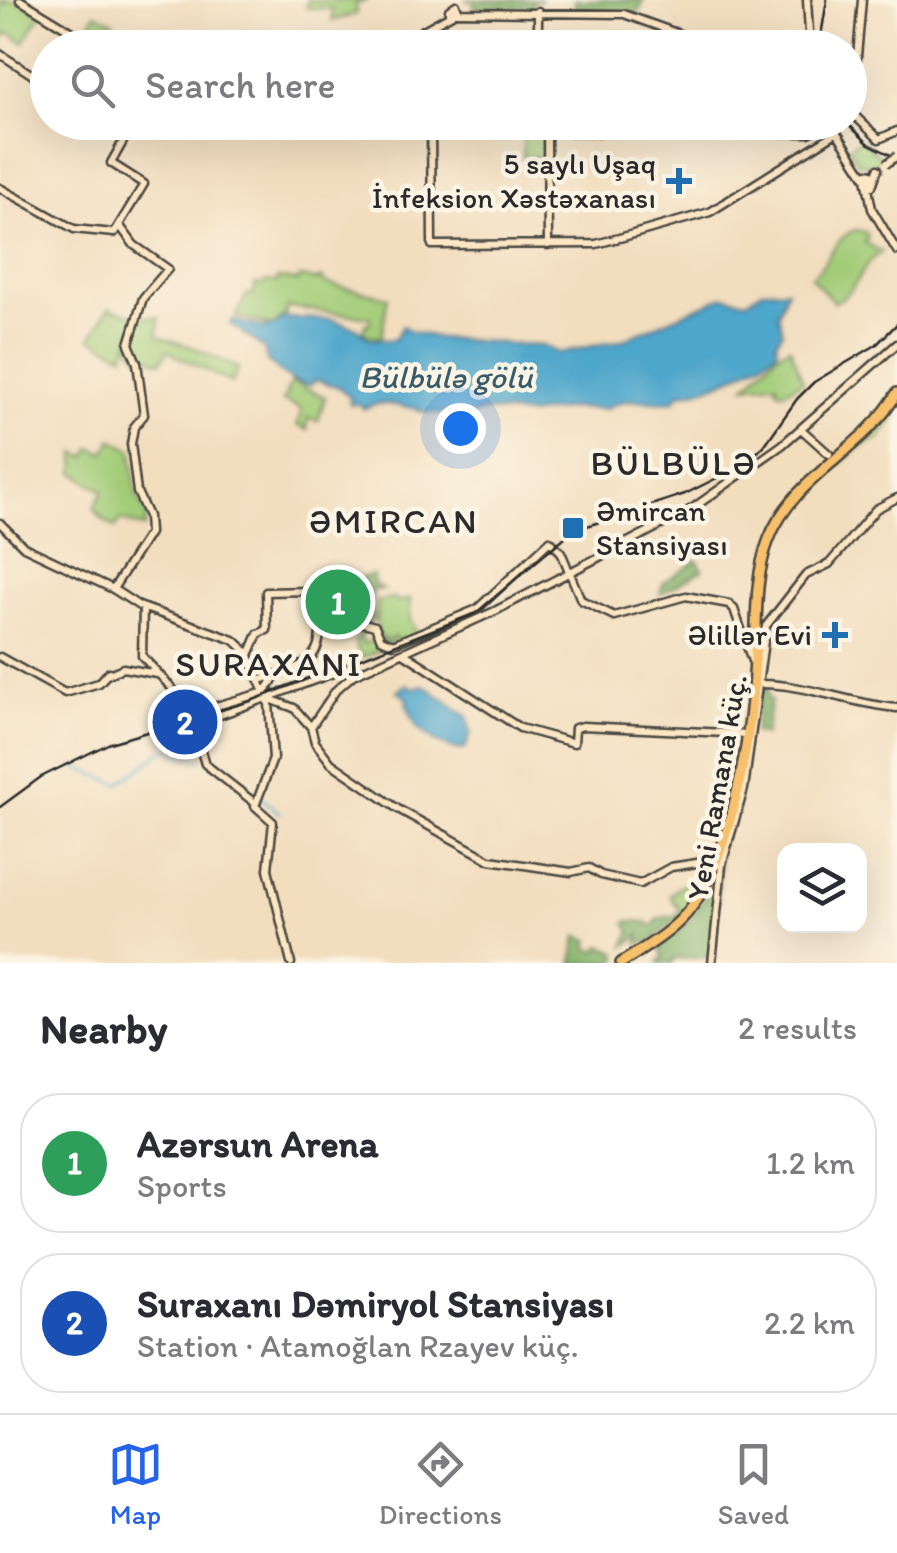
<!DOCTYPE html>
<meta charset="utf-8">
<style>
:root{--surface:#fff;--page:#f2f2f3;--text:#2b2b33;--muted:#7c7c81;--line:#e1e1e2;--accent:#2563eb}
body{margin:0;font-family:Itim,sans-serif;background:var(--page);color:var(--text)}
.controls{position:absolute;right:30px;bottom:30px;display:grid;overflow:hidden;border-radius:20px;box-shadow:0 10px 40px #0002}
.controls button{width:90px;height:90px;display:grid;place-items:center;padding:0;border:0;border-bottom:2px solid var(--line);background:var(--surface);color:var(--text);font:50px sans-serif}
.you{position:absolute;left:460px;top:428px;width:35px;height:35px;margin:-25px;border:8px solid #fff;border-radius:50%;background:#1a73e8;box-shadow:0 0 0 15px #1a73e833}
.badge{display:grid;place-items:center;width:65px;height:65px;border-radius:50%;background:var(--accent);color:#fff;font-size:32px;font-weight:700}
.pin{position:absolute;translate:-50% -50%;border:5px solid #fff;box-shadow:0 2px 10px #0006}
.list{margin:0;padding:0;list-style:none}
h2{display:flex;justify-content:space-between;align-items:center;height:130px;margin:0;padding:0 40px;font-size:42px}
h2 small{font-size:32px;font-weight:400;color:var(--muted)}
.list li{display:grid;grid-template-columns:65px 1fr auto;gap:30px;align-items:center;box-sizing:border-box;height:140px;margin:0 20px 20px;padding:0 20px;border:2px solid var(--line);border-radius:40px}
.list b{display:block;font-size:38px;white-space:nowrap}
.list p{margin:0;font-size:32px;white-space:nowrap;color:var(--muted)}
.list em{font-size:32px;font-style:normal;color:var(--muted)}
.icon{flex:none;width:55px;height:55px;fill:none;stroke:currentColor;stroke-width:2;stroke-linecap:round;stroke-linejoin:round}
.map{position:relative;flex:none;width:897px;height:963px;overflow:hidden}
.search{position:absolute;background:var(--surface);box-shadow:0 10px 40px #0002;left:30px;right:30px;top:30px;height:110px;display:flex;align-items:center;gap:25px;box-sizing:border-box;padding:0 35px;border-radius:55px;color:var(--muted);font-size:38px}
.sheet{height:450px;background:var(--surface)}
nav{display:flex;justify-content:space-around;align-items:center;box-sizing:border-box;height:140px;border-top:2px solid var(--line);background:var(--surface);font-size:28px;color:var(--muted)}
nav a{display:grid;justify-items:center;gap:5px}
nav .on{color:var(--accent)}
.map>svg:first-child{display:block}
</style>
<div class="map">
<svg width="897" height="963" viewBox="0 0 897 963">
<rect width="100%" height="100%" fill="#fcf5e5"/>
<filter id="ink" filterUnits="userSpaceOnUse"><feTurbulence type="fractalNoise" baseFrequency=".01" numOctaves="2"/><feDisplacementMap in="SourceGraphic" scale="20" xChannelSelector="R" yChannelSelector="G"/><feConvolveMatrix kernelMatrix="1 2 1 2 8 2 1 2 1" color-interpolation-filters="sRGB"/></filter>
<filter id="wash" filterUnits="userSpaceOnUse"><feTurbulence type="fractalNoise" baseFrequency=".0048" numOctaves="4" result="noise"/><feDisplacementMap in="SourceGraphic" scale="40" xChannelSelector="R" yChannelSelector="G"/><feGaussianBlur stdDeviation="2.25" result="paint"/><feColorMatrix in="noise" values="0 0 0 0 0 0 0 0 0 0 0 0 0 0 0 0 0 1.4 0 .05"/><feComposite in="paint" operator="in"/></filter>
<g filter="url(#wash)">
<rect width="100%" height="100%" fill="#f2ddbd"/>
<!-- green -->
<path fill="#a3cc78" stroke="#677c52" stroke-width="2.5" d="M0 0H5L4 6 8 0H16L41 14 24 42 8 33 0 43Z
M307 0H368L356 4V14L332 21V9L306 8Z
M96 13 114 22 101 47 82 36Z
M523 124H530L546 133V157H523Z
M860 139 883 159 871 166 858 163 848 147Z
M855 230 865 232 868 236 865 243 882 252C860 263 858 294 834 302L811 277C829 264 831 240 855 230Z
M300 277 316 280 323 278 324 283 388 297 381 338 366 335 363 330 365 324 369 325 370 317 288 307 285 315 273 326 236 316 247 294 254 295 255 283 263 286 265 282H277L278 278 298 281Z
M109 308 140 317H159L158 336 195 348 238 368 232 383 167 351 161 362 143 355 141 359 130 346 134 327 124 355 91 338Z
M790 347 803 381 783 392 776 388 777 383 746 386 777 354Z
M291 382 325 397 318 421 308 418 307 430 297 425 302 409 283 401Z
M897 403 892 417 894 420 879 438 858 449 814 484 872 435Z
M112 439 132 450 136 494 147 516 144 528 121 520 115 528 102 519 94 508 103 491 75 473 76 453 86 457 92 448 105 453Z
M349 589 354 608 327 616 322 597Z
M394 598 396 602 410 599V620L418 634 396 642 395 637 391 638 392 643 381 637 376 625 377 602Z
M362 628V644L380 639 390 646 361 658 354 641 359 639 356 629Z
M710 860H713L707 877 681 916 676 915 680 910 670 895C679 886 690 879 703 882L704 878 699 877 704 872 703 867 710 866Z"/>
<!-- forest -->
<path fill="#82b068" stroke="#566e4a" stroke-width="2.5" d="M465 0H542L533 1V7L474 8V1Z
M574 0H644L638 15 575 8Z
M697 560 703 570 660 594 663 583Z
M373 575 374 584 383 590H372L370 605 373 620 365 624 352 580Z
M761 686 768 687V698L771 700 765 735 754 732Z
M720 864 712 957 674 959 673 963H658L663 956 659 946C692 925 707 899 720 864Z
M673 916H681L651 941 638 944 640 935 625 946 631 932 626 923 628 921 648 922V925L653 926 658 919Z
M577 936 590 940 588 947 596 951 602 946 617 952 618 959 613 963H573Z"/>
<!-- water -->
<path fill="#4ea6cb" stroke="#3c687b" stroke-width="2.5" d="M787 289 778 314 783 331 776 342 778 350C763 364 698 396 681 392L674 401C653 404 623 394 606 409L571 408 528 415 486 411 465 416 419 411 418 408C401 408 380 398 364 409L360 404H350V397L339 387 316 380 311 385C295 386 279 371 267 361L264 348 230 324 233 320C252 324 269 335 283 318L331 319 357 328 370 339 394 340 403 326 412 332 440 338 545 346 559 353 622 340 724 296 747 301 762 290Z
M407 684 413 688 424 685 467 716 471 733 465 749C452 753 425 737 416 725 411 718 411 710 406 705L408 699 398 691Z"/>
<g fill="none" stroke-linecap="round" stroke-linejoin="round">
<!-- stream -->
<path stroke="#4ea6cb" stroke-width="2.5" d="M213 764 236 775
M73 766 119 784 137 770
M139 769 166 748 201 760
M237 776 248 791 255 795
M260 797 280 813"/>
</g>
</g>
<g filter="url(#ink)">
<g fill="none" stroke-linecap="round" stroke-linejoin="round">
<defs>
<path id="secondary" d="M20 0 99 48
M807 0 810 48
M862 0 852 113 879 139 897 131
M456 5 458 10 449 14V10Z
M538 11V48
M456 12 624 14 718 48
M391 48 452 14
M0 54 48 85
M109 122 128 133
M375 122H537
M830 122 866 178 872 209 897 251
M431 124 432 245 596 244 623 237 710 212 836 133
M539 127 551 132 809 133 827 122
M563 128 690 129
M738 129H775
M547 131 548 245
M867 173 872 174 871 179 866 178Z
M872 186 878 169
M0 188 74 229 114 233 144 184 111 163 134 122
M801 429 829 454
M0 523 24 547 113 589 139 606 234 640 248 653 259 681
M113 589 149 533 148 516 137 492 131 444 134 427 144 415 137 363 129 344 143 298 168 269 134 245 120 226
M143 608 142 656 182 699 188 714 265 692
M405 654 520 728 574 743 575 728 583 726 746 734
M249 655 258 634 267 630 266 592 308 591 349 580 363 623 375 626 381 639 393 644 477 609 550 541 561 552 581 600 614 616 686 596 729 604 734 609 752 661
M0 657 65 693 99 683 109 672
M107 675 123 668 157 674
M276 675 268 688 263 690 259 681C287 669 321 669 320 629 319 615 312 603 312 590
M761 684C807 684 850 704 897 708
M268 688 265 694 269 703 273 759 255 806 273 822 268 869 291 963
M267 698 294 708 311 727 315 742 331 763 398 809 490 860 571 872 589 868 601 875 640 884 671 867 716 860
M311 727 336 690 353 675 495 611 690 510 782 445 897 344
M255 803 205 764 193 725 347 668 360 671
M712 963 722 865 744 789 766 626 806 575 829 564 876 509 897 498"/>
<path id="highway" d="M621 963C644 948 669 934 687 913 733 858 752 730 755 659 757 619 754 577 769 539 794 475 864 451 897 393"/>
</defs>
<!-- secondary casing -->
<use href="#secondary" stroke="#494641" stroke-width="11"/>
<!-- highway casing -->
<use href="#highway" stroke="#494641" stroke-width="14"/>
<!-- secondary -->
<use href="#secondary" stroke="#fce6c4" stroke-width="6"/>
<!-- highway -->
<use href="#highway" stroke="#f7c06c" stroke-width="9"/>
<!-- rail -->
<path stroke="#2b2b2b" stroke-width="2.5" d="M819 48 827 0
M846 122 869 144 897 158
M0 807 41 777 110 743 251 701 476 613 572 531 685 494 743 465 764 446 797 399 814 382 876 345 897 324"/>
<defs>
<path id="secondary-bridge" d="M886 164 897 156"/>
</defs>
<!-- secondary-bridge casing -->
<use href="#secondary-bridge" stroke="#494641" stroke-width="11" stroke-linecap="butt"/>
<!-- secondary-bridge -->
<use href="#secondary-bridge" stroke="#fce6c4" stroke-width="6"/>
</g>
</g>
<!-- markers -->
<g fill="#1f6fb2" stroke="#fcf5e5" stroke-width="4">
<path d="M674 166h10v10h10v10h-10v10h-10v-10h-10v-10h10z"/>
<rect x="561" y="516" width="24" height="24" rx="5"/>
<path d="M830 620h10v10h10v10h-10v10h-10v-10h-10v-10h10z"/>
</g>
<g text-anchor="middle" stroke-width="9" stroke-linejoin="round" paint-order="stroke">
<!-- poi labels -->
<g font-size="30" fill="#2b2b2b" stroke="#fcf5e5" text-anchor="end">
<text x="656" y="174">5 saylı Uşaq<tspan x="656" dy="34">İnfeksion Xəstəxanası</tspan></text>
<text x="596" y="521" text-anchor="start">Əmircan<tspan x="596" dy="34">Stansiyası</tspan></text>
<text x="812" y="645">Əlillər Evi</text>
</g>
<!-- street labels -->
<g font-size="30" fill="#2b2b2b" stroke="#fcf5e5">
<text transform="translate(717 787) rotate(-80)" y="10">Yeni Ramana küç.</text>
</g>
<!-- water labels -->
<g font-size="32" font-style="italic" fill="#395c6b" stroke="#fcf5e5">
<text x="446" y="388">Bülbülə gölü</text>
</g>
<!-- quarter labels -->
<g font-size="35" letter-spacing="2.5" fill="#2b2b2b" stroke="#fcf5e5">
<text x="674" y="475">BÜLBÜLƏ</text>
<text x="394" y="533">ƏMIRCAN</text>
<text x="269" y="676">SURAXANI</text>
</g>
</g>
</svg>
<div class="controls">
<button><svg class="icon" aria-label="layers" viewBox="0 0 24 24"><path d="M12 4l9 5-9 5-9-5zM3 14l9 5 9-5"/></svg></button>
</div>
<div class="you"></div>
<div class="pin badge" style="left:338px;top:602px;background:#2e9e5b">1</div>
<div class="pin badge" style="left:185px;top:722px;background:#1a4fb4">2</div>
<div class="search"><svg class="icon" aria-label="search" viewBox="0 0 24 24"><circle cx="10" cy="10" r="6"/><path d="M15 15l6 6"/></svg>Search here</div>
</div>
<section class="sheet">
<h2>Nearby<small>2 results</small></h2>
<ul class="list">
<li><span class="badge" style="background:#2e9e5b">1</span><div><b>Azərsun Arena</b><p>Sports</p></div><em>1.2 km</em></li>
<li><span class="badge" style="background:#1a4fb4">2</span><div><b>Suraxanı Dəmiryol Stansiyası</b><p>Station · Atamoğlan Rzayev küç.</p></div><em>2.2 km</em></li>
</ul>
</section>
<nav>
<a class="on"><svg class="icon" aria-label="map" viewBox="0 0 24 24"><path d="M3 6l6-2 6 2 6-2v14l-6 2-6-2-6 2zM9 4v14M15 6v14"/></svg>Map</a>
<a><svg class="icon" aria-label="directions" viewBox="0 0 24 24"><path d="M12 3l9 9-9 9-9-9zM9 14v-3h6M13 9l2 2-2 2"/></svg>Directions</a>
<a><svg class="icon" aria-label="saved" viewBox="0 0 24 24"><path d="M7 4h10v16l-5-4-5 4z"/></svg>Saved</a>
</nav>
